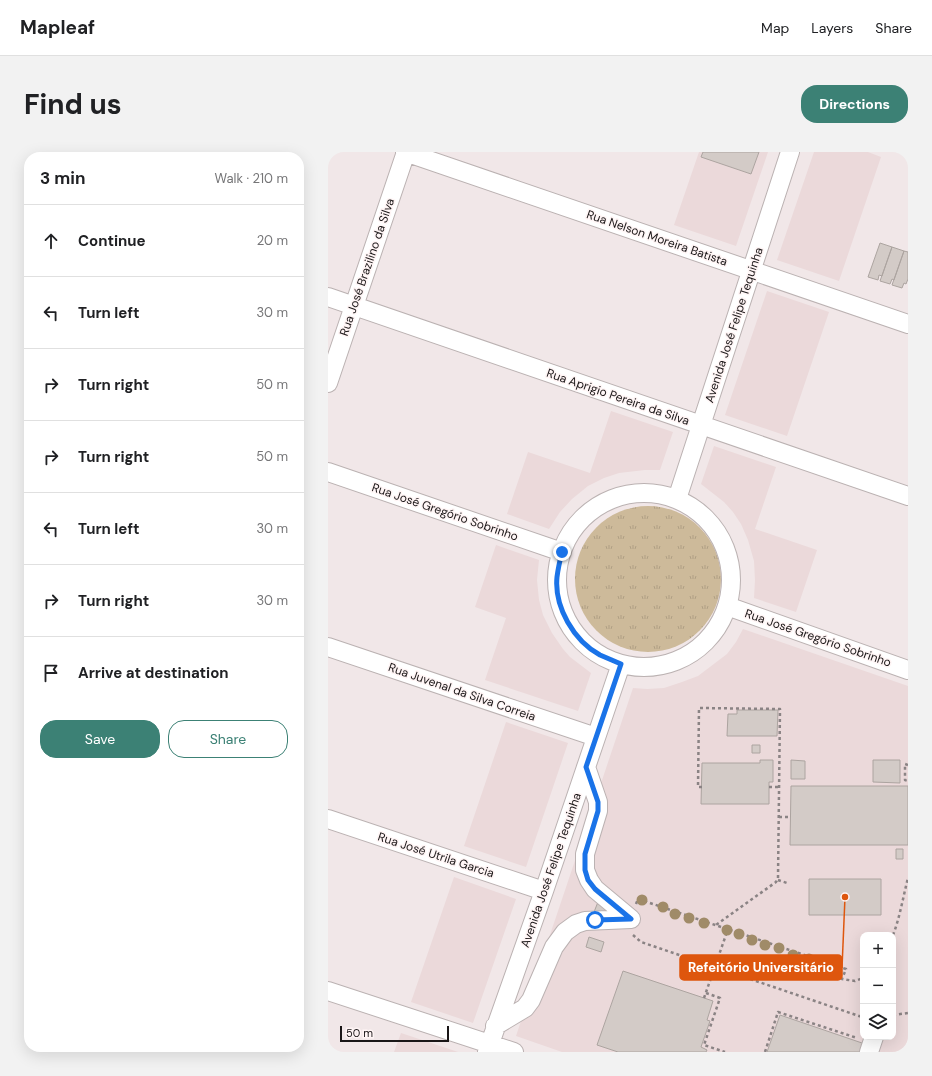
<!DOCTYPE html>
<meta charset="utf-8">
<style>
:root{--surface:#fff;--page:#f2f2f2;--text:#202124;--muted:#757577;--line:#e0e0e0;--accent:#3c8175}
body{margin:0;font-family:"DM Sans",sans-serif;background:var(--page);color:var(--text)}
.controls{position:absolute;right:12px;bottom:12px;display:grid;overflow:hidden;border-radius:8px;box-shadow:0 4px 16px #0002}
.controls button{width:36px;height:36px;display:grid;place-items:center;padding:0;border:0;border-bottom:1px solid var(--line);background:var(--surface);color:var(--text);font:20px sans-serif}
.scale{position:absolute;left:12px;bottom:10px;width:109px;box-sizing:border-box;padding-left:4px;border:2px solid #1a1617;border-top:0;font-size:11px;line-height:14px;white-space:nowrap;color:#1a1617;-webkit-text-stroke:3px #fff5f5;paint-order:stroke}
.stop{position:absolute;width:12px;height:12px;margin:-9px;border:3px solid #1a73e8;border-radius:50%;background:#fff}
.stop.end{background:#1a73e8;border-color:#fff;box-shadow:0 1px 4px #0008}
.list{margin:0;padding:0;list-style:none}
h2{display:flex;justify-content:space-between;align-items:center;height:52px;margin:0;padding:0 16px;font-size:17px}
h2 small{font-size:13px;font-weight:400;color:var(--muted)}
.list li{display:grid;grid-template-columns:26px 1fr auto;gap:12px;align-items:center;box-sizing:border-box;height:72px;padding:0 16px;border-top:1px solid var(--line)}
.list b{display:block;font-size:15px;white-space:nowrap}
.list em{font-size:13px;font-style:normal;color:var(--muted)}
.actions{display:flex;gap:8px;padding:12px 16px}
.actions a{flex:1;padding:9px 0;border:1px solid var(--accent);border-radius:16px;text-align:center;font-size:14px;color:var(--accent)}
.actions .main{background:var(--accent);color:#fff}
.icon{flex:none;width:22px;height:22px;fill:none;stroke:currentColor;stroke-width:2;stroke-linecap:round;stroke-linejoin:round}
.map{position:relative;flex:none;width:580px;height:900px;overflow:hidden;border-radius:16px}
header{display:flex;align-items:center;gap:24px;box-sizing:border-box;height:56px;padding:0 20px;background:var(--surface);border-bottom:1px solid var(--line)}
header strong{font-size:19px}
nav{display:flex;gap:22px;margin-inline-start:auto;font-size:14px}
.intro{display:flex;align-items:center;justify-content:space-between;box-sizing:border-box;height:96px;padding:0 24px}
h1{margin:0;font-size:28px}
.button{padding:10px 18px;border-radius:16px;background:var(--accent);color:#fff;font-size:14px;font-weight:700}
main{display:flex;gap:24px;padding:0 24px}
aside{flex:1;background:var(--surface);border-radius:16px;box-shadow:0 4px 16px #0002}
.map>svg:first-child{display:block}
</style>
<header>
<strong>Mapleaf</strong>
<nav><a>Map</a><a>Layers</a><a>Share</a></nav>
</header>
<div class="intro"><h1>Find us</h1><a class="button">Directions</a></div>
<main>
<aside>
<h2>3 min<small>Walk · 210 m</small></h2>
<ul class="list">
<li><svg class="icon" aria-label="ahead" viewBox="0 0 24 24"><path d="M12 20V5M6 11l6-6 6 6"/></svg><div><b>Continue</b></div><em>20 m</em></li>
<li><svg class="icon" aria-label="left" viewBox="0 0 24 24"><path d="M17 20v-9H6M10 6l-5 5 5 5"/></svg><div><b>Turn left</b></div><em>30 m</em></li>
<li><svg class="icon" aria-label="right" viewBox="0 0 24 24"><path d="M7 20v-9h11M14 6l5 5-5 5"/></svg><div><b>Turn right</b></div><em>50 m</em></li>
<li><svg class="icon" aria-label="right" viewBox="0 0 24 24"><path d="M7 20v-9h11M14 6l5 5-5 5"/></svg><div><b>Turn right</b></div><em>50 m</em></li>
<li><svg class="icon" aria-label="left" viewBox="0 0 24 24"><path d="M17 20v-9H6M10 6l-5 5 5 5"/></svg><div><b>Turn left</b></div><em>30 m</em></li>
<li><svg class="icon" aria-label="right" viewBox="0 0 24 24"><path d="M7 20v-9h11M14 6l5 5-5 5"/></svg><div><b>Turn right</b></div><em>30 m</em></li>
<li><svg class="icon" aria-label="arrive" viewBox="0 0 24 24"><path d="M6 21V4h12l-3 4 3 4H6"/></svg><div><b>Arrive at destination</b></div></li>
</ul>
<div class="actions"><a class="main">Save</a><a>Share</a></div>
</aside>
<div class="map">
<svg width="580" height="900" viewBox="0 0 580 900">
<defs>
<pattern id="grass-tufts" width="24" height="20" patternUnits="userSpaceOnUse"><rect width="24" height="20" fill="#cdba9a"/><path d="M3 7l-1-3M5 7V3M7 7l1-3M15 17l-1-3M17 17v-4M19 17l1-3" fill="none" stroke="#af9f84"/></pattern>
</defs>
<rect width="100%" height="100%" fill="#f1e7e8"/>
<!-- built -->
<path fill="#ebd9da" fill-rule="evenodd" d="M371 0H440L408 94 346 73Z
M486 0H540L553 5 511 129 449 108Z
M439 139 501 160 459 284 397 263Z
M283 259 345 280 332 318H317L291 321 276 326 260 334 244 347 232 360 221 377 179 362 200 300 262 321Z
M386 294 448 315 427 377 489 398 468 460 426 446 427 428 426 409 420 388 413 372 405 360 396 350 373 332Z
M168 393 211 408 209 428 211 448 215 463 224 481 235 497 242 505 263 521 250 559 157 528 178 466 147 455Z
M415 477 580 534V900H234L188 884 305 536 319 537 336 536 354 530 370 524 399 502 408 490ZM535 783H565V885H535Z
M178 570 240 591 198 715 136 694Z
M126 725 188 747 145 871 83 850Z
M73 881 130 900H66Z"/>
<!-- grass -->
<path fill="url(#grass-tufts)" d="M247 427a73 73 0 1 1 146 0a73 73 0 1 1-146 0Z"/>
<!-- building -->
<path fill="#d3cbc7" stroke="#aca4a0" d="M375 0H431L423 22 373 5Z
M552 91 564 95 554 124 551 123 550 128 540 125Z
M564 95 576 99 566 128 564 127 562 132 552 129Z
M576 99 580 100V127L578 132 576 131 574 136 564 133Z
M409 558H450L449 584H399L400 562H409Z
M424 593H432V601H424Z
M432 608H445V630H441V652H373L374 611H432Z
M463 608 477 609V627H463Z
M545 608H572V631L545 630Z
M463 634H580V693H462Z
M568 697H575V707H568Z
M481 727H553V763H481Z
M270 750 280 754 276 763 266 760Z
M261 785 276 790 273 800 258 795Z
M295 819 385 849 379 868 382 869 373 895 379 898 378 900H290L269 893Z
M452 863 537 892 535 900H439Z"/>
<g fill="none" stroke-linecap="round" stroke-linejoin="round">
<defs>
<path id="minor" d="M77 0 580 172
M0 145 580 344
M0 231 78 0
M0 320 234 400
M229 428a87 87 0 1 1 174 0a87 87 0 1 1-174 0Z
M349 347 462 0
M399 454 580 518
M0 495 268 585
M258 615 270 650V659L257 702V718L261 728 267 737 303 767
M0 667 216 739
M0 839 186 900
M167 874 197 856 203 848 226 795 237 780 248 772 257 769 303 767
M159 900 216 739 293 512
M541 900 546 885"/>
</defs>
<!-- minor casing -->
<use href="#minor" stroke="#bbb2b2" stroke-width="20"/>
<!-- path -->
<path stroke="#8a8384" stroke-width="2.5" stroke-dasharray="3 3" stroke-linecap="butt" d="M580 613 577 612V628L580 629
M374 635H370L371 556 452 557 450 726 448 730 388 773
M441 635H451
M451 665H462
M450 728 459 731
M308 752 310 747 518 817 514 827 527 829 535 826
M305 783 313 790 534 865 535 863
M565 783C572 765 575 745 580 726
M378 841 392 846 376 893 397 900
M376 846 400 777
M565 863 580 861
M437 900 450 860 529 886"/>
<!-- minor -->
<use href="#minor" stroke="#fff" stroke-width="18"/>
</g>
<!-- trees -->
<g fill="#a08b68">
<circle cx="314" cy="748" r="5.5"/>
<circle cx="335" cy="755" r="5.5"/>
<circle cx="347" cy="762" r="5.5"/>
<circle cx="361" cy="766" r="5.5"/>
<circle cx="376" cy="771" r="5.5"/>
<circle cx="399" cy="778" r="5.5"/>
<circle cx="411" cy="782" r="5.5"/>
<circle cx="424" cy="788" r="5.5"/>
<circle cx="437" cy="793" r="5.5"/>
<circle cx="451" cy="796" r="5.5"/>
<circle cx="465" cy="803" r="5.5"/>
<circle cx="481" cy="807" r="5.5"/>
</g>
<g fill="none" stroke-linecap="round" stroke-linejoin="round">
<!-- route -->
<path stroke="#1a73e8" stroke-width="5" d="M234 400C232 408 230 417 229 425 226 455 246 489 272 503 279 506 286 509 293 512L258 615 270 650V659L257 702V718L260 728 267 737 303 767 267 768"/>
</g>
<g text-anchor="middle" stroke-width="3" stroke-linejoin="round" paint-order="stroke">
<!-- street labels -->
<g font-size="12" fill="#1a1617" stroke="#fff5f5">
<text transform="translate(329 86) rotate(19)" y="4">Rua Nelson Moreira Batista</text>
<text transform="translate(39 115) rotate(-71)" y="4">Rua José Brazilino da Silva</text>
<text transform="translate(406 173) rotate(-72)" y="4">Avenida José Felipe Tequinha</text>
<text transform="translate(290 245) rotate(19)" y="4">Rua Aprigio Pereira da Silva</text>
<text transform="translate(117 360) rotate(19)" y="4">Rua José Gregório Sobrinho</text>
<text transform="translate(490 486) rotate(19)" y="4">Rua José Gregório Sobrinho</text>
<text transform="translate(134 540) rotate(19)" y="4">Rua Juvenal da Silva Correia</text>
<text transform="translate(108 703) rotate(18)" y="4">Rua José Utrila Garcia</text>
<text transform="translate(223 718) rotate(-71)" y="4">Avenida José Felipe Tequinha</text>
</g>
</g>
<!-- callouts -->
<path fill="none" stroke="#de560d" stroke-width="1.5" d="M517 745L514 816"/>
<circle fill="#de560d" stroke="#fff5f5" stroke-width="1.5" cx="517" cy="745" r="4"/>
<rect fill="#de560d" stroke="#de560d" stroke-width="1.5" x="352" y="803" width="162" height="25" rx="4"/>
<g font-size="13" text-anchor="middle" font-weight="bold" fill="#fff">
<text x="433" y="820">Refeitório Universitário</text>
</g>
</svg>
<div class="controls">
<button>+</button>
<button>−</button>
<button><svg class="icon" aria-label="layers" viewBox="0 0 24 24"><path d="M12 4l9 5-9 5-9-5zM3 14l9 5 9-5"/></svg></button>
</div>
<div class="scale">50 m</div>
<div class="stop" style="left:267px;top:768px"></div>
<div class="stop end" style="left:234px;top:400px"></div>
</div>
</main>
